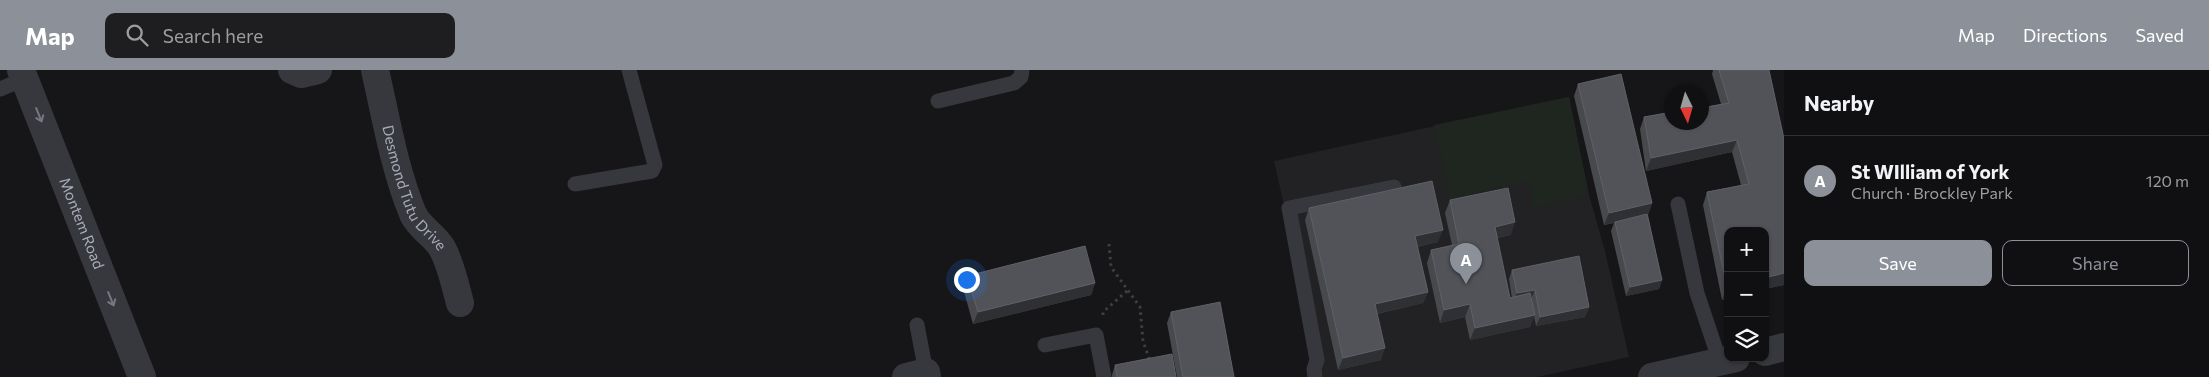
<!DOCTYPE html>
<meta charset="utf-8">
<style>
:root{--surface:#101012;--page:#1e1e20;--text:#f1f3f6;--muted:#9c9d9f;--line:#303032;--accent:#8c9099}
body{margin:0;font-family:Commissioner,sans-serif;background:var(--page);color:var(--text)}
.controls{position:absolute;right:15px;bottom:15px;display:grid;overflow:hidden;border-radius:10px;box-shadow:0 1px 4px #0004}
.controls button{width:45px;height:45px;display:grid;place-items:center;padding:0;border:0;border-bottom:1px solid var(--line);background:var(--surface);color:var(--text);font:25px sans-serif}
.compass{position:absolute;left:1664px;top:15px;width:45px;height:45px;border-radius:50%;background:var(--surface);box-shadow:0 1px 4px #0004;rotate:175deg}
.you{position:absolute;left:966px;top:209px;width:18px;height:18px;margin:-12px;border:4px solid #fff;border-radius:50%;background:#1a73e8;box-shadow:0 0 0 8px #1a73e833}
.badge{display:grid;place-items:center;width:32px;height:32px;border-radius:50%;background:var(--accent);color:#fff;font-size:16px;font-weight:700}
.pin{position:absolute;translate:-50% -41px;filter:drop-shadow(0 1px 2px #0008)}
.pin::after{content:'';position:absolute;top:26px;width:18px;height:15px;background:inherit;clip-path:polygon(0 0,100% 0,50% 100%)}
.list{margin:0;padding:0;list-style:none}
h2{display:flex;justify-content:space-between;align-items:center;height:65px;margin:0;padding:0 20px;font-size:21px}
h2 small{font-size:16px;font-weight:400;color:var(--muted)}
.list li{display:grid;grid-template-columns:32px 1fr auto;gap:15px;align-items:center;box-sizing:border-box;height:90px;padding:0 20px;border-top:1px solid var(--line)}
.list b{display:block;font-size:19px;white-space:nowrap}
.list p{margin:0;font-size:16px;white-space:nowrap;color:var(--muted)}
.list em{font-size:16px;font-style:normal;color:var(--muted)}
.actions{display:flex;gap:10px;padding:15px 20px}
.actions a{flex:1;padding:11px 0;border:1px solid var(--accent);border-radius:10px;text-align:center;font-size:18px;color:var(--accent)}
.actions .main{background:var(--accent);color:#fff}
.icon{flex:none;width:28px;height:28px;fill:none;stroke:currentColor;stroke-width:2;stroke-linecap:round;stroke-linejoin:round}
.map{position:relative;flex:none;width:1784px;height:307px;overflow:hidden}
header{display:flex;align-items:center;gap:30px;box-sizing:border-box;height:70px;padding:0 25px;background:var(--accent);color:#fff}
header strong{font-size:24px}
nav{display:flex;gap:28px;margin-inline-start:auto;font-size:18px}
.search{width:350px;height:45px;background:var(--page);display:flex;align-items:center;gap:12px;box-sizing:border-box;padding:0 18px;border-radius:10px;color:var(--muted);font-size:19px}
main{display:flex}
aside{flex:1;background:var(--surface)}
.map>svg:first-child{display:block}
</style>
<header>
<strong>Map</strong>
<div class="search"><svg class="icon" aria-label="search" viewBox="0 0 24 24"><circle cx="10" cy="10" r="6"/><path d="M15 15l6 6"/></svg>Search here</div>
<nav><a>Map</a><a>Directions</a><a>Saved</a></nav>
</header>
<main>
<div class="map">
<svg width="1784" height="307" viewBox="0 0 1784 307">
<rect width="100%" height="100%" fill="#161618"/>
<!-- built -->
<path fill="#222225" d="M1569 27 1589 125 1605 181 1629 287 1537 307H1323L1274 91Z"/>
<!-- green -->
<path fill="#1e261f" d="M1569 27 1589 125 1534 138 1529 111 1450 129 1434 55Z"/>
<g fill="none" stroke-linecap="round" stroke-linejoin="round">
<!-- path -->
<path stroke="#3d3f44" stroke-width="3" stroke-dasharray="2.5 4" stroke-linecap="butt" d="M1109 174 1111 197 1140 237 1143 271 1150 291
M1103 245V242L1127 221"/>
<!-- lane -->
<path stroke="#37383d" stroke-width="15" d="M0 19 24 9
M938 31 1014 13 1021 7 1022 0
M575 114 652 101 655 95 629 0
M1678 134 1697 223 1720 292
M917 255 926 302
M1045 275 1096 265 1104 307
M1315 307 1314 299 1317 290 1289 138 1394 117"/>
<!-- street -->
<g stroke="#37383d" stroke-width="28">
<path id="s1" d="M21 0 142 307"/>
<path d="M292 0 301 4 318 0"/>
<path id="s2" d="M375 0C386 48 394 98 413 144 420 159 434 164 442 178 451 194 455 215 460 233"/>
<path d="M1765 282 1784 277"/>
<path d="M906 307 926 302 927 307"/>
<path d="M1652 307 1736 288"/>
</g>
</g>
<!-- wall -->
<path fill="#47494d" d="M1713 0H1769L1784 215 1765 219V161L1728 229 1722 230 1703 135 1707 122 1741 115 1732 82 1646 101 1640 59 1644 47 1721 34 1712 4Z
M1578 14 1652 133 1648 145 1662 210 1659 219 1626 226 1611 161 1614 153 1604 155 1574 26Z
M1450 130 1511 165 1497 168 1510 228H1512L1509 209 1512 200 1589 237 1585 247 1536 256 1534 246 1530 257 1470 270 1465 247 1440 253 1427 193 1431 180 1452 175 1445 143Z
M1309 138 1438 172 1417 177 1428 222 1423 233 1377 244 1381 290 1338 300 1305 150Z
M967 206 1095 213 1091 225 973 254 963 218Z
M1171 242 1234 307H1177L1167 253Z
M1115 295 1176 307H1112V305Z"/>
<!-- shaded-wall -->
<path fill="#2f3033" d="M1737 70 1732 82 1646 101 1651 88Z
M1652 133 1648 145 1604 155 1609 143Z
M1515 152 1511 165 1490 169 1495 157Z
M1443 160 1438 172 1411 178 1415 166Z
M1784 203V215L1765 219V208Z
M1662 210 1659 219 1626 226 1630 217Z
M1095 213 1091 225 973 254 978 242Z
M1728 217V229L1722 230 1727 218Z
M1535 220 1531 229 1513 233 1517 223Z
M1428 222 1423 233 1371 245 1375 234Z
M1470 234 1465 247 1440 253 1444 240Z
M1589 237 1585 247 1536 256 1540 247Z
M1535 245 1530 257 1470 270 1475 258Z
M1385 278 1381 290 1338 300 1343 288Z"/>
<!-- building -->
<path fill="#525359" stroke="#5f6168" d="M1719 0H1769L1784 69V203L1765 208V161H1728V217L1727 218 1707 122 1749 114 1737 70 1651 88 1644 47 1672 42V52H1702V38L1729 33Z
M1621 4 1652 133 1609 143 1578 14Z
M1432 111 1443 160 1415 166 1428 222 1375 234 1385 278 1343 288 1309 138Z
M1508 118 1515 152 1495 157 1510 228 1530 223 1535 245 1475 258 1470 234 1444 240 1431 180 1459 174 1450 130Z
M1647 144 1662 210 1630 217 1615 152Z
M1085 176 1095 213 978 242 967 206Z
M1579 186 1589 237 1540 247 1535 220 1517 223 1512 200Z
M1220 232 1234 307H1183L1171 242Z
M1172 284 1176 307H1117L1115 295Z"/>
<!-- one-way arrows -->
<defs><path id="oneway-shaft" d="M-6 0H5M1.5-3L5.5 0L1.5 3" fill="none" stroke-width="1.6" stroke-linecap="round" stroke-linejoin="round" transform="scale(1.25)"/></defs>
<g stroke="#757881">
<use href="#oneway-shaft" transform="translate(39 45) rotate(68)"/>
<use href="#oneway-shaft" transform="translate(111 229) rotate(68)"/>
</g>
<g text-anchor="middle" stroke-width="5" stroke-linejoin="round" paint-order="stroke">
<!-- street labels -->
<g font-size="15" fill="#a8adb8" stroke="#111113">
<text dy="5" stroke="none"><textPath href="#s2" startOffset="126">Desmond Tutu Drive</textPath></text>
<text dy="5" stroke="none"><textPath href="#s1" startOffset="165">Montem Road</textPath></text>
</g>
</g>
</svg>
<div class="controls">
<button>+</button>
<button>−</button>
<button><svg class="icon" aria-label="layers" viewBox="0 0 24 24"><path d="M12 4l9 5-9 5-9-5zM3 14l9 5 9-5"/></svg></button>
</div>
<svg class="compass" viewBox="-18 -18 36 36"><path d="M0-13l5 13h-10z" fill="#e53935"/><path d="M0 13l5-13h-10z" fill="#9c9d9f"/></svg>
<div class="you"></div>
<div class="pin badge" style="left:1466px;top:214px">A</div>
</div>
<aside>
<h2>Nearby<small></small></h2>
<ul class="list">
<li><span class="badge">A</span><div><b>St WIlliam of York</b><p>Church · Brockley Park</p></div><em>120 m</em></li>
</ul>
<div class="actions"><a class="main">Save</a><a>Share</a></div>
</aside>
</main>
